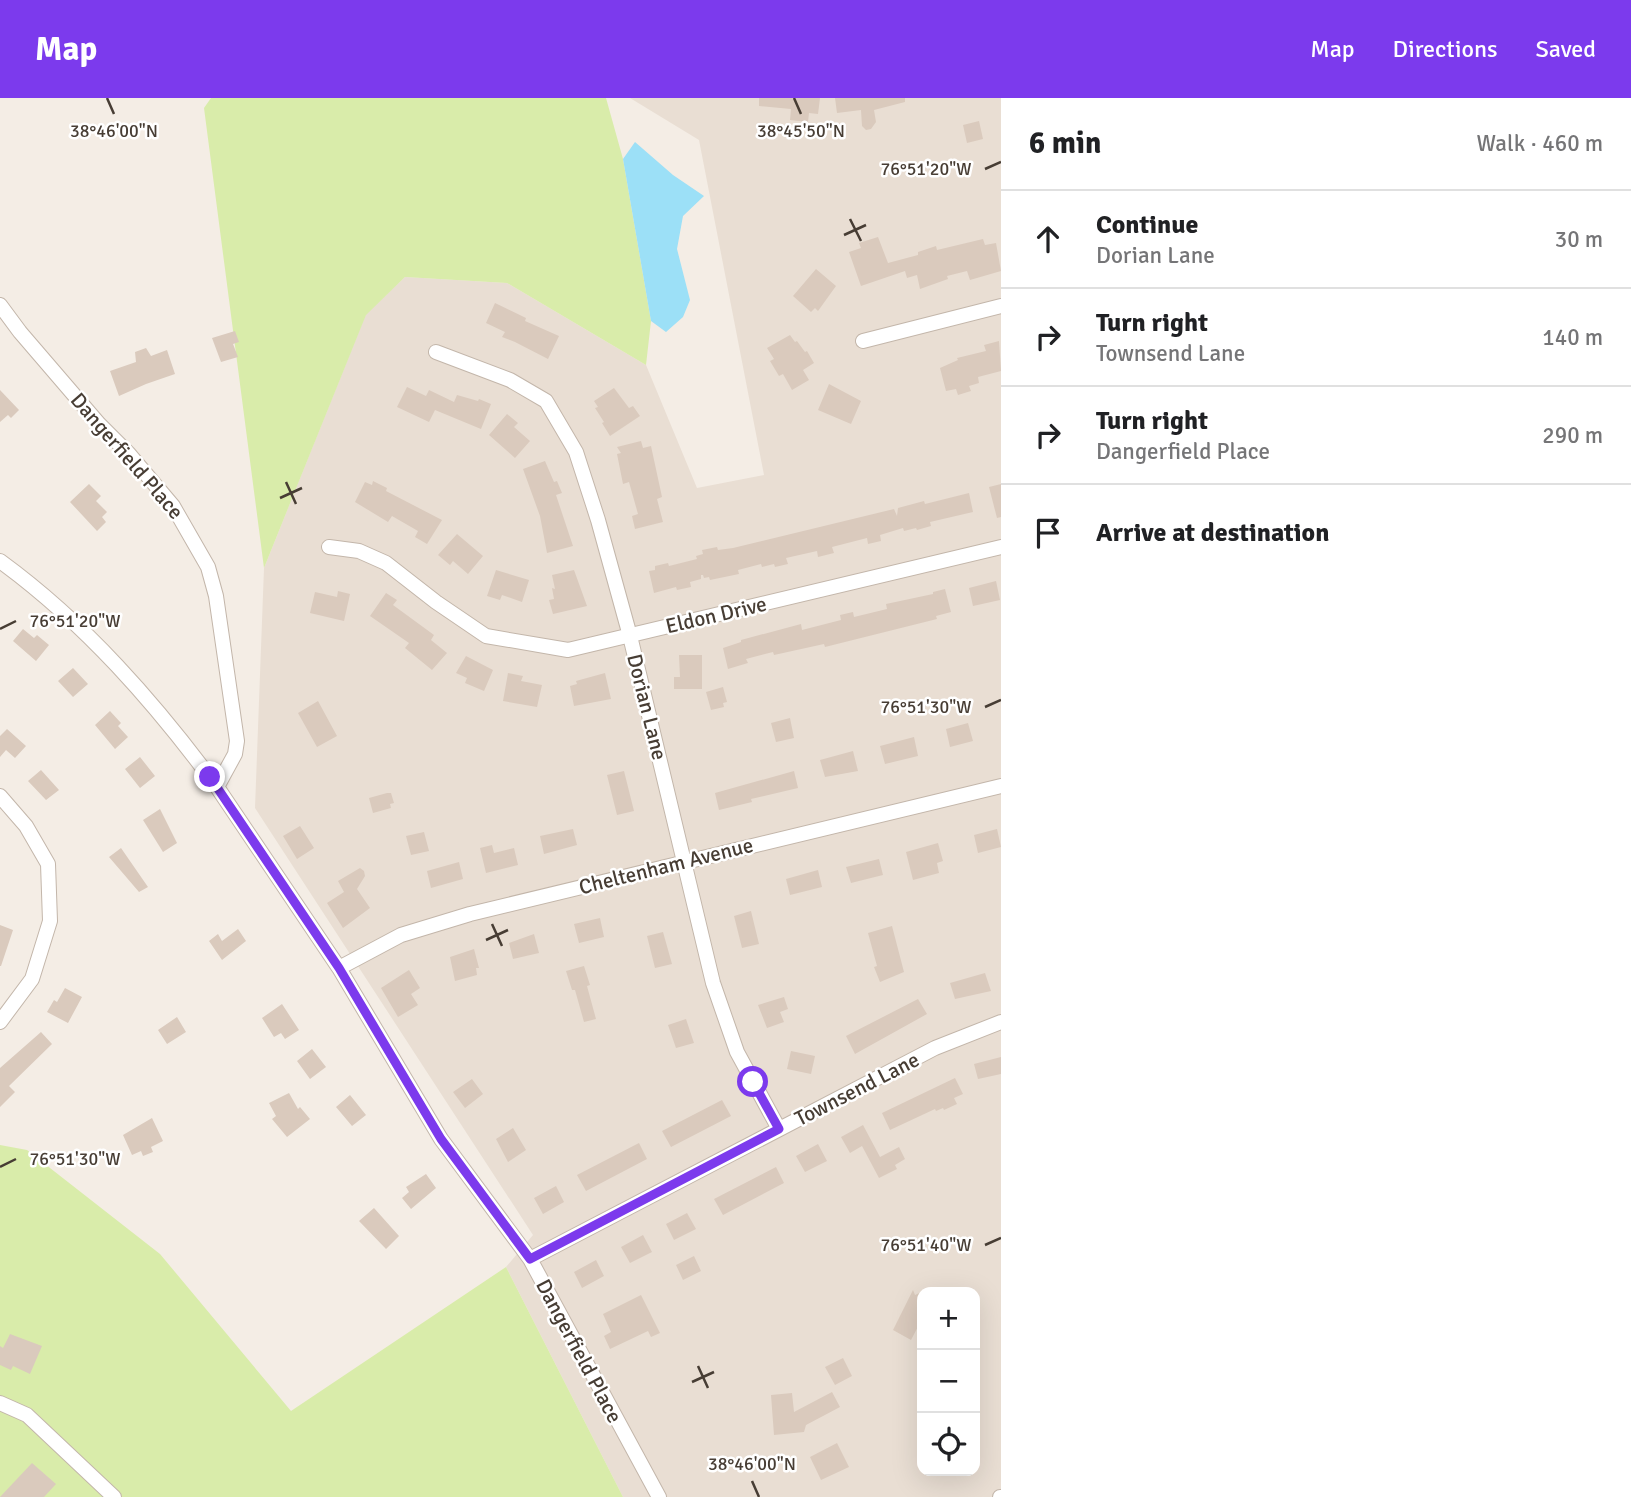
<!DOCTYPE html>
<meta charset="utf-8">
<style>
:root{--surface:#fff;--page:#f2f2f2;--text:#202124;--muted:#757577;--line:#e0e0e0;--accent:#7c3aed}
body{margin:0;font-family:Signika,sans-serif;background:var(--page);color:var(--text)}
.controls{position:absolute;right:21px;bottom:21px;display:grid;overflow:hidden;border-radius:14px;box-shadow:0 7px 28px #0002}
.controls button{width:63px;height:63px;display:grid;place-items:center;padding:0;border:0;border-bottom:2px solid var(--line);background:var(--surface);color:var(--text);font:35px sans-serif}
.stop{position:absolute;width:21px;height:21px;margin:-16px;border:5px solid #7c3aed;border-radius:50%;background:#fff}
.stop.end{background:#7c3aed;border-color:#fff;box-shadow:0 2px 7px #0008}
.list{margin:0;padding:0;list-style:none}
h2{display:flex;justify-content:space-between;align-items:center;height:91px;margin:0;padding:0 28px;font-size:30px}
h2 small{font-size:23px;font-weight:400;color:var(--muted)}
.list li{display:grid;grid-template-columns:46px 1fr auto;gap:21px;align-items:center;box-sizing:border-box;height:98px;padding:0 28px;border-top:2px solid var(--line)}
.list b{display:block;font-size:26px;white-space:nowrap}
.list p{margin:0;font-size:23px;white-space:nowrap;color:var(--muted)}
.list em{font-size:23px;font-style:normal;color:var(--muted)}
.icon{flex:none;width:38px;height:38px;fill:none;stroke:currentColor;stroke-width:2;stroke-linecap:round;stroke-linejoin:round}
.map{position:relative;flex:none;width:1001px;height:1399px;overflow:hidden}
header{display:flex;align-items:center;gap:42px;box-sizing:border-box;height:98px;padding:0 35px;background:var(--accent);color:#fff}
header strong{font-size:33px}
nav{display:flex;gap:38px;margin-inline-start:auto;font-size:24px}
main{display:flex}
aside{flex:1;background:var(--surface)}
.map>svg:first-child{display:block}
</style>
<header>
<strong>Map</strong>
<nav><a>Map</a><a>Directions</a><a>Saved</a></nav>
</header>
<main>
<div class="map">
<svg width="1001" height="1399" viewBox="0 0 1001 1399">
<rect width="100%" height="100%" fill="#f4ede5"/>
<!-- residential -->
<path fill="#e9ded3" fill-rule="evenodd" d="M630 0H1001V1399H623L506 1169 533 1137 255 710 264 470 366 216 405 179 507 185 646 267 697 390 764 377 699 42ZM922 1194H975V1373H922Z"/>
<!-- green -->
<path fill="#d9ecaa" d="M211 0H606L623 61 651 223 646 267 507 185 405 179 366 217 264 470 204 10Z
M0 1047 27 1052 160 1156 291 1313 506 1169 623 1399H0Z"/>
<!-- water -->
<path fill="#9ce0f7" d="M635 44 673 77 704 98 683 118 677 151 690 202 683 219 666 234 651 223 623 61Z"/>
<!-- building -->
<path fill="#dacabd" d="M759 0H820L818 16 809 15 808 24 790 22 791 11 759 8Z
M835 0H905V4L874 12 876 24 871 31 866 32 862 28 861 12 837 15Z
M979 23 983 41 967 45 963 27Z
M878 139 888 165 918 157V154L936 148 937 152 983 141 985 147 996 145 1001 173 970 182 967 173 947 178 948 181 920 191 917 177 907 180 905 173 861 188 849 154 861 150 859 145Z
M816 171 836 188 818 213 815 210 811 214 793 198Z
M495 205 526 220 525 223 559 238 548 261 515 244 502 239 505 234 486 225Z
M235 233 239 244 233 246 238 259 221 264 212 240Z
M790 237 795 244 797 243 805 254 807 253 814 265 803 272 809 282 792 292 783 276 779 278 770 263 774 261 767 250Z
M999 243 1001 273 978 279 979 285 969 288 971 293 958 297 956 291 946 293 940 270 958 262 957 260 986 253 984 247Z
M146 250 151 258 167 252 175 276 146 286 119 298 110 273 136 264 135 254Z
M829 286 861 303 851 326 818 312Z
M407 289 426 298 429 292 454 304 457 297 478 303 479 301 491 306 481 331 435 312 429 324 397 309Z
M614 290 629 310 633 308 640 318 610 338 602 325 604 324 595 310 598 309 594 303Z
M0 292 19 312 11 320 8 317 0 324Z
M507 316 518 325 514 329 530 343 515 360 489 337Z
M641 343 643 350 651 348 662 399 657 401 663 424 635 431 632 418 638 416 629 384 623 386 617 356 621 355 617 349Z
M545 363 554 384 557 383 562 395 556 397 573 448 547 455 540 418 523 371Z
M373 383 387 390 386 393 442 422 427 446 415 439 418 433 392 418 388 424 355 404 365 384 372 387Z
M89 386 101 398 96 403 107 414 102 419 106 424 97 433 70 404Z
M1001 386V419L997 420 989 389Z
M969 395 973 414 930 424 931 428 917 432 916 430 904 433 903 430 880 437 881 443 868 446 867 440 832 449 834 455 818 459 817 453 786 460 788 466 775 469 774 466 762 469 761 466 738 472 739 476 710 482 709 479 704 480 703 477H701V481L690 484 691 489 677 492 676 489 654 495 649 473 655 472V468L668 465 669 468 697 461 696 458 703 456 702 452 717 449 718 452 733 450 894 411 897 418 898 410 924 403 925 406Z
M457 436 483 458 468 476 453 463 450 467 438 457Z
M496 472 529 482 522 504 502 497 500 502 487 498Z
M574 472 587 508 553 516 549 502 554 501 552 490 555 491 552 477Z
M996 483 1000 502 973 508 969 490Z
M945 491 951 514 936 518 937 521 825 549 824 546 774 557 773 554 746 561 748 565 728 571 723 550 741 544V542L801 526 802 532 841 522 840 517 853 514 854 519 887 511 886 506 933 496V494Z
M338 493 350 496 344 523 310 515 315 494 337 499Z
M386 495 397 502 393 507 434 537 431 542 447 555 432 572 405 550 409 545 370 518Z
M23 531 34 540 37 537 49 547 36 563 13 543Z
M679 557H702V591H674V579H680Z
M466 558 493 572 484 593 465 585 467 580 456 575Z
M73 570 88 586 73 599 58 583Z
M508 575 523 578 521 583 542 587 537 609 503 603Z
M605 575 611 601 574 608 570 588 577 586 576 583Z
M723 589 727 604 723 605 724 609 711 612 706 594Z
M318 603 337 638 317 649 298 615Z
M110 613 121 625 118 628 128 639 115 651 95 627Z
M790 620 794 640 776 644 771 625Z
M968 625 973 643 950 649 946 631Z
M7 631 26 648 15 660 6 652 0 659V638Z
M914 639 918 658 885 666 880 648Z
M853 653 858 673 825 679 820 662Z
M140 659 155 678 140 690 125 671Z
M41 672 59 692 46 702 28 683Z
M624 673 634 713 617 717 607 677Z
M794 673 798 690 751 701 752 704 719 712 715 695Z
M387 695H391L394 705 390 706 391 710 373 715 369 700Z
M160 711 177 745 163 754 143 722Z
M300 728 314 750 297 761 283 738Z
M573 731 577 747 544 756 540 738Z
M997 731 1001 749 978 755 974 737Z
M424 734 429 753 411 757 406 738Z
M938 745 943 763 937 765 939 775 913 782 906 754Z
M492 747 494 755 514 750 518 767 486 775 480 750Z
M121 750 148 789 139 794 109 759Z
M879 761 883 777 851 785 846 769Z
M459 764 463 781 431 790 427 773Z
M360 770 364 773 365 778 357 791 370 810 343 830 327 805 344 794 338 783Z
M818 772 822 789 790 797 786 781Z
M751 813 759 846 742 850 734 818Z
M600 820 604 839 579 845 574 826Z
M0 827 13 832 1 868H0Z
M892 828 904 874 880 884 874 869 877 868 868 835Z
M238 831 246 843 222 862 209 843 218 836 222 843Z
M663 834 672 866 655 870 647 838Z
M534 836 539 855 513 861 509 845Z
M474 851 479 870H476L477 877 455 883 450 859Z
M584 868 590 887 587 888 596 921 584 924 575 892H572L566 873Z
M409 872 420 890 411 896 418 907 398 919 381 890Z
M985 875 991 893 955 901 950 885Z
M65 890 82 899 68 925 47 914 54 902 57 904Z
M784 899 788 911 780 914 784 924 767 930 758 907Z
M918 901 927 916 855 956 846 938Z
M282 906 299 932 285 941 281 935 274 939 262 920Z
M177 919 186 934 167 946 158 932Z
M686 921 694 945 676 950 668 927Z
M41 934 52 946 9 988 15 994 0 1009V970Z
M312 951 326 969 310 981 297 963Z
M791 953 815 958 811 976 787 971Z
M1001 959V976L978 981 974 966Z
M955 980 963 996 954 1000 957 1006 944 1012 943 1010 936 1013 935 1011 890 1032 882 1015Z
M472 981 483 996 465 1010 453 994Z
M289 995 298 1011 300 1009 310 1021 287 1039 272 1021 276 1018 269 1005Z
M350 997 366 1017 352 1028 336 1009Z
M722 1002 731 1018 671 1049 662 1033Z
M152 1020 163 1043 151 1049 153 1054 143 1058 141 1053 132 1057 123 1037Z
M863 1027 880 1059 899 1049 905 1061 895 1067 897 1071 879 1080 862 1048 850 1055 841 1039Z
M513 1030 526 1052 508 1064 496 1041Z
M639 1045 647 1061 586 1093 577 1077Z
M818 1046 827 1063 805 1074 796 1058Z
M776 1069 784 1085 723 1117 714 1101Z
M426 1076 436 1090 411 1111 402 1100 409 1094 406 1089Z
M556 1088 564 1104 543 1116 534 1100Z
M374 1110 399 1138 386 1151 359 1123Z
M687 1115 696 1131 674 1142 666 1126Z
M643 1137 652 1154 630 1165 621 1149Z
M694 1158 701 1173 683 1182 676 1167Z
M596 1162 604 1178 582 1190 574 1174Z
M913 1192 915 1197 922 1194V1205L919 1207 922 1221 911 1242 893 1232Z
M641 1197 660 1235 651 1239 648 1233 610 1251 604 1238 611 1234 603 1216Z
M10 1236 42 1248 30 1276 13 1268 11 1272 0 1267V1248L3 1250Z
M843 1260 852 1278 835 1287 825 1269Z
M832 1294 840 1309 806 1327 804 1334 774 1337 771 1297 792 1295 794 1314Z
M837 1345 849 1369 821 1382 810 1359Z
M32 1365 56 1386 44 1399H0Z"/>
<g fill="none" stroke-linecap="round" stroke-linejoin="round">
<defs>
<path id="minor" d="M0 207 20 234 99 326 129 356 173 408 208 469 216 498 237 643 235 656 217 689 339 870 441 1041 530 1161 659 1399
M863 243 1001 208
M436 254 510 282 546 303 576 354 598 422 630 538 713 885 737 954 779 1031
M329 449 359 453 386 465 436 504 486 538 568 552 1001 449
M0 463C85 525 155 605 217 689
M0 698 26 728 48 766 50 823 32 881 0 924
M339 870 401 837 470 816 1001 688
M530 1161 935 950 1001 924
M0 1305 27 1317 114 1399
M1000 1399H1001"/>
</defs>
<!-- minor casing -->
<use href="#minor" stroke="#c3b6aa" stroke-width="16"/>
<!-- minor -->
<use href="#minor" stroke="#fff" stroke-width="14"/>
</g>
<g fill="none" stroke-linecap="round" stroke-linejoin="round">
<!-- route -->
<path stroke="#7c3aed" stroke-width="9" d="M210 679 339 870 441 1041 530 1161 779 1031 753 984"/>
</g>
<!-- ticks -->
<path fill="none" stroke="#473d34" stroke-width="2.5" d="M107 0 114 16M794 0 801 16M985 71 1001 64M850 121 861 143M844 137 866 127M286 384 296 406M280 400 302 390M0 531 16 523M985 609 1001 602M492 826 502 848M486 842 508 832M0 1069 16 1061M985 1147 1001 1140M698 1268 708 1290M692 1284 714 1274M752 1383 759 1399"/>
<g text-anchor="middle" stroke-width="5" stroke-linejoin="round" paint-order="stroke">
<!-- street labels -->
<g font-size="21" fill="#473d34" stroke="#fff">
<text transform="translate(127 358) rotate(49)" y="7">Dangerfield Place</text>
<text transform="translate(716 517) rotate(-13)" y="7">Eldon Drive</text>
<text transform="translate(647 609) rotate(76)" y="7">Dorian Lane</text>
<text transform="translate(666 768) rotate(-14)" y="7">Cheltenham Avenue</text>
<text transform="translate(857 991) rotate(-27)" y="7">Townsend Lane</text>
<text transform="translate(579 1253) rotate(62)" y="7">Dangerfield Place</text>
</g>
</g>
<g font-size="18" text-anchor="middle" fill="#473d34" stroke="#fff" stroke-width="5" stroke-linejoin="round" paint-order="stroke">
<text x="114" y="39">38°46'00"N</text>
<text x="801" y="39">38°45'50"N</text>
<text x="926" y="77">76°51'20"W</text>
<text x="75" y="529">76°51'20"W</text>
<text x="926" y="615">76°51'30"W</text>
<text x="75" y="1067">76°51'30"W</text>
<text x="926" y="1153">76°51'40"W</text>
<text x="752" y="1372">38°46'00"N</text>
</g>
</svg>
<div class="controls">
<button>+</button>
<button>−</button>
<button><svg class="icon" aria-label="locate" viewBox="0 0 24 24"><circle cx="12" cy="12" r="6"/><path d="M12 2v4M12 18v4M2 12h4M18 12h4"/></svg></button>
</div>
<div class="stop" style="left:753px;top:984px"></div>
<div class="stop end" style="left:210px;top:679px"></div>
</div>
<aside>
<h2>6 min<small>Walk · 460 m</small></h2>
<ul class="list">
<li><svg class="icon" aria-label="ahead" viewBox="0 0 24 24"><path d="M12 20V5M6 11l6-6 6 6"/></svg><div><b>Continue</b><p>Dorian Lane</p></div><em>30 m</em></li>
<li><svg class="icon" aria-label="right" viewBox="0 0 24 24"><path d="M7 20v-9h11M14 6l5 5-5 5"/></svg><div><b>Turn right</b><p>Townsend Lane</p></div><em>140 m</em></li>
<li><svg class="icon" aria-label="right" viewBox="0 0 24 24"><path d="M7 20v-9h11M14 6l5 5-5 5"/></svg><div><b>Turn right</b><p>Dangerfield Place</p></div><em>290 m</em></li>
<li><svg class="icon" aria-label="arrive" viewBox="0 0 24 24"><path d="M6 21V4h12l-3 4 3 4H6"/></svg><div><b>Arrive at destination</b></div></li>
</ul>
</aside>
</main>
